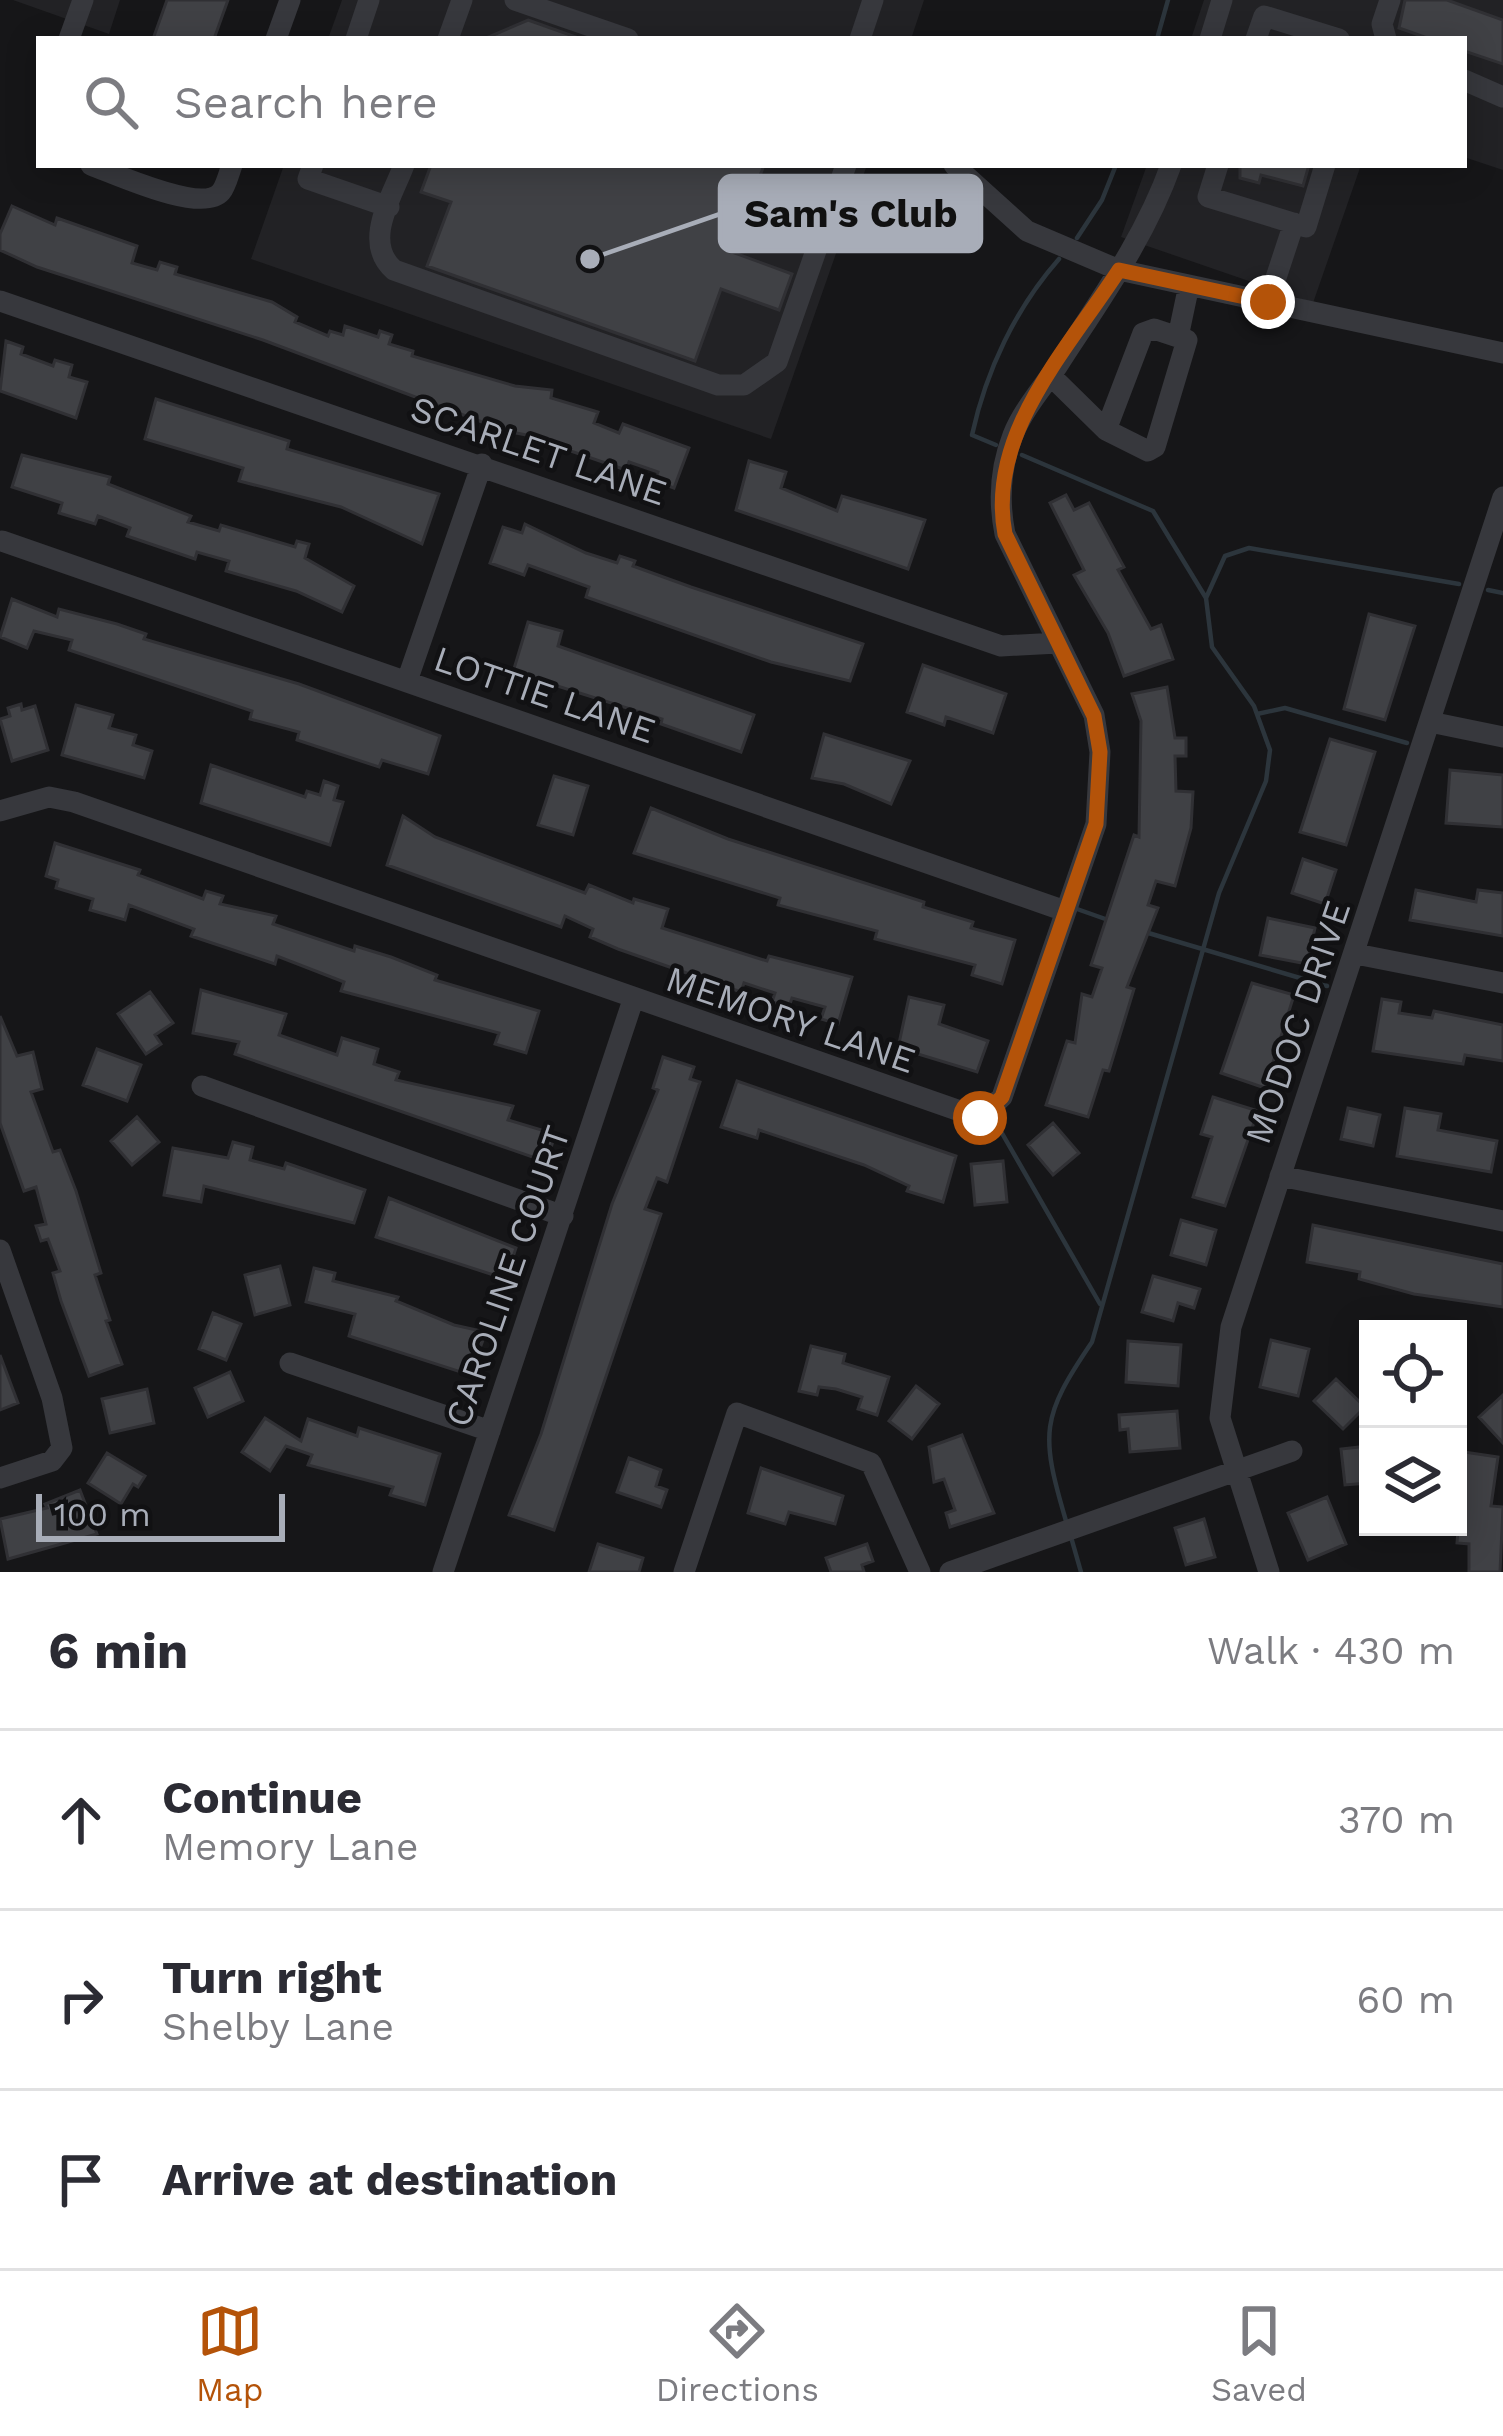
<!DOCTYPE html>
<meta charset="utf-8">
<style>
:root{--surface:#fff;--page:#f7f7f7;--text:#2b2b33;--muted:#7c7c81;--line:#e1e1e2;--accent:#b45309}
body{margin:0;font-family:"Work Sans",sans-serif;background:var(--page);color:var(--text)}
.controls{position:absolute;right:36px;bottom:36px;display:grid;overflow:hidden;border-radius:0px;box-shadow:0 6px 30px #0003}
.controls button{width:108px;height:108px;display:grid;place-items:center;padding:0;border:0;border-bottom:3px solid var(--line);background:var(--surface);color:var(--text);font:60px sans-serif}
.scale{position:absolute;left:36px;bottom:30px;width:249px;box-sizing:border-box;padding-left:12px;border:6px solid #a8adb8;border-top:0;font-size:33px;line-height:42px;white-space:nowrap;color:#a8adb8;-webkit-text-stroke:9px #111113;paint-order:stroke}
.stop{position:absolute;width:36px;height:36px;margin:-27px;border:9px solid #b45309;border-radius:50%;background:#fff}
.stop.end{background:#b45309;border-color:#fff;box-shadow:0 3px 12px #0008}
.list{margin:0;padding:0;list-style:none}
h2{display:flex;justify-content:space-between;align-items:center;height:156px;margin:0;padding:0 48px;font-size:51px}
h2 small{font-size:39px;font-weight:400;color:var(--muted)}
.list li{display:grid;grid-template-columns:78px 1fr auto;gap:36px;align-items:center;box-sizing:border-box;height:180px;padding:0 48px;border-top:3px solid var(--line)}
.list b{display:block;font-size:45px;white-space:nowrap}
.list p{margin:0;font-size:39px;white-space:nowrap;color:var(--muted)}
.list em{font-size:39px;font-style:normal;color:var(--muted)}
.icon{flex:none;width:66px;height:66px;fill:none;stroke:currentColor;stroke-width:2;stroke-linecap:round;stroke-linejoin:round}
.map{position:relative;flex:none;width:1503px;height:1572px;overflow:hidden}
.search{position:absolute;background:var(--surface);box-shadow:0 6px 30px #0003;left:36px;right:36px;top:36px;height:132px;display:flex;align-items:center;gap:30px;box-sizing:border-box;padding:0 42px;border-radius:0px;color:var(--muted);font-size:45px}
.sheet{height:696px;background:var(--surface)}
nav{display:flex;justify-content:space-around;align-items:center;box-sizing:border-box;height:168px;border-top:3px solid var(--line);background:var(--surface);font-size:33px;color:var(--muted)}
nav a{display:grid;justify-items:center;gap:6px}
nav .on{color:var(--accent)}
.map>svg:first-child{display:block}
</style>
<div class="map">
<svg width="1503" height="1572" viewBox="0 0 1503 1572">
<rect width="100%" height="100%" fill="#161618"/>
<!-- built -->
<path fill="#222225" d="M13 0H120L109 34Z
M342 0H924L911 39H328Z
M1204 0H1503V170L1464 157V39H1191Z
M284 165H867L771 439 251 259Z
M1147 165H1361L1313 303 1121 237Z"/>
<g fill="none" stroke-linecap="round" stroke-linejoin="round">
<!-- stream -->
<path stroke="#2c353c" stroke-width="4.5" d="M1157 39 1168 0
M1077 238 1102 200 1116 165
M996 445 972 435C986 371 1015 309 1059 259
M1022 455 1153 511 1206 598 1212 647 1254 706 1270 750 1266 781 1219 893 1092 1342C1041 1417 1040 1433 1066 1521
M1488 590 1503 593
M1206 598 1225 556 1249 548 1459 584
M1257 714 1285 708 1407 743
M1077 909 1111 921
M1145 932 1327 986
M999 1128 1100 1304
M1071 1537 1081 1572"/>
</g>
<!-- building -->
<path fill="#404145" stroke="#303034" stroke-width="3" d="M167 0H228L214 39H153Z
M1405 0H1447L1503 20V64L1464 51V39H1430L1399 28Z
M528 20 576 37V39H484Z
M431 165H764L732 252 792 274 779 310 721 289 695 361 427 266 451 202 421 192Z
M1240 165H1309L1303 186 1261 175 1259 183 1240 178Z
M12 206 55 225 57 218 137 246 132 263 157 270 160 262 177 267 175 274 272 302 297 317 295 322 328 336 330 331 343 335 345 326 378 337 380 331 392 335 389 344 413 351 412 356 515 386 552 390 551 398 598 412 594 423 619 433 623 424 689 448 674 488 655 481 658 472 629 462 626 470 550 444 552 440 506 431 263 340 37 267 0 250V234Z
M6 341 23 347 21 354 53 366 55 360 72 365 69 377 87 382 76 418 0 391Z
M156 399 289 441 287 449 439 494 422 544 341 507 239 481 243 468 145 439Z
M22 455 110 477 108 484 191 516 188 522 219 531 221 525 295 547 297 541 309 544 305 558 354 586 342 612 296 591 226 571 229 561 197 552 195 559 127 536 130 528 98 516 95 524 59 513 62 503 12 487Z
M749 461 786 472 781 488 837 511 842 496 925 520 908 569 736 510Z
M1066 495 1074 510 1089 503 1124 567 1118 570 1151 629 1161 625 1173 659 1124 676 1108 633 1074 575 1084 570 1050 503Z
M525 524 586 553 617 563 620 556 635 561 633 566 691 587 863 644 850 681 771 662 586 597 589 587 528 565 524 575 490 563 503 527 522 533Z
M12 599 57 617 59 609 117 624 146 634 144 639 299 684 440 736 428 774 382 760 379 767 297 740 299 732 250 719 252 711 69 650 72 640 34 631 27 648 0 637Z
M1369 614 1415 626 1385 720 1344 709Z
M528 622 562 631 558 646 754 715 741 752 661 724 662 719 513 672Z
M923 665 1006 694 993 733 946 717 944 725 907 712Z
M1167 687 1175 738H1186V756H1175L1176 791 1193 792 1191 828 1175 886 1156 881 1148 905 1158 908 1127 987 1134 989 1109 1071 1103 1070 1088 1117 1046 1105 1067 1041 1075 1043 1082 994 1092 997 1102 968 1091 965 1134 835 1139 837 1141 721 1132 694Z
M21 704 22 710 35 706 48 750 12 761 0 719 10 716 8 708Z
M76 705 113 715 109 728 136 735 133 745 152 751 144 778 62 755Z
M824 734 910 761 891 804 844 784 812 778Z
M1330 739 1375 752 1346 845 1300 832Z
M211 765 305 797 307 791 320 795 324 781 338 786 334 800 343 802 330 845 201 803Z
M1450 770 1503 775V827L1446 823Z
M554 776 588 786 573 835 538 825Z
M651 808 728 839 924 902 923 907 973 922 971 928 1015 940 1002 984 972 975 975 965 875 939 877 931 778 905 780 898 634 853Z
M403 816 435 837 585 893 589 885 633 903 634 899 668 909 662 928 767 961 769 956 852 977 838 1024 821 1019 825 1007 792 998 789 1007 772 1002 775 993 744 983 741 992 618 949 590 937 593 929 565 916 561 927 387 865Z
M55 843 140 870 138 875 203 899 206 891 223 896 220 904 276 916 273 924 354 951 355 946 391 957 437 975 435 980 539 1011 526 1053 495 1044 499 1033 341 991 344 982 277 956 275 964 191 936 194 929 129 905 125 920 90 910 93 899 56 888 58 880 46 876Z
M1303 859 1336 870 1325 904 1292 893Z
M1416 890 1476 902 1478 890 1503 893V936L1410 920Z
M1268 918 1315 928 1307 964 1260 955Z
M1252 983 1294 995 1265 1088 1221 1073Z
M201 990 286 1014 279 1035 337 1055 342 1038 378 1049 374 1064 399 1072 396 1080 513 1106 508 1120 555 1134 547 1162 235 1054 239 1042 193 1033Z
M150 992 173 1023 155 1035 161 1044 146 1054 118 1014Z
M909 997 944 1005 939 1024 988 1041 977 1072 898 1048Z
M1382 999 1401 1002 1399 1013 1432 1018 1434 1011 1503 1025V1061L1465 1055 1463 1064 1373 1051Z
M0 1016 17 1056 33 1052 42 1089 31 1092 53 1152 60 1150 76 1191 101 1273 95 1275 110 1320 106 1321 122 1364 89 1376 61 1301 53 1273 60 1271 48 1239 41 1241 36 1226 46 1224 36 1187 24 1191 0 1123Z
M97 1049 141 1065 127 1101 83 1085Z
M663 1057 694 1067 690 1079 700 1082 667 1182 657 1178 645 1209 661 1214 554 1530 509 1515 541 1434 612 1204 658 1090 653 1088Z
M737 1081 956 1156 943 1202 907 1191 909 1186 864 1165 759 1130 757 1138 721 1127Z
M1213 1097 1258 1111 1225 1206 1193 1197 1212 1137 1201 1134Z
M1348 1108 1380 1115 1373 1146 1341 1139Z
M1405 1108 1441 1114 1438 1130 1497 1141 1491 1172 1397 1156Z
M137 1117 159 1142 132 1165 111 1141Z
M1053 1123 1079 1153 1053 1175 1028 1145Z
M233 1142 253 1147 250 1160 284 1169 286 1163 365 1190 354 1223 204 1186 201 1202 164 1195 173 1148 228 1158Z
M1003 1161 1007 1202 975 1205 971 1164Z
M389 1198 516 1248 506 1279 376 1237Z
M1181 1220 1216 1230 1206 1265 1171 1255Z
M1313 1225 1503 1264V1307L1414 1294 1359 1279 1360 1272 1307 1262Z
M280 1266 290 1305 255 1315 245 1275Z
M314 1268 335 1273 333 1281 398 1297 396 1301 454 1325 486 1332 470 1375 349 1336 355 1314 306 1302Z
M1153 1276 1200 1289 1194 1308 1178 1303 1173 1321 1142 1312Z
M213 1313 241 1324 226 1360 199 1349Z
M1271 1340 1309 1349 1298 1396 1260 1387Z
M1128 1341 1181 1345 1178 1386 1126 1382Z
M811 1346 845 1354 843 1363 889 1377 877 1415 858 1409 862 1397 836 1389 819 1387 817 1395 799 1391Z
M0 1355 18 1403 0 1410Z
M230 1372 243 1401 208 1417 195 1388Z
M1336 1379 1365 1407 1343 1429 1314 1401Z
M916 1386 939 1404 912 1439 889 1421Z
M147 1389 154 1423 110 1433 102 1399Z
M1503 1395V1443L1479 1417Z
M1177 1411 1180 1448 1130 1452 1128 1429 1120 1430 1119 1415Z
M265 1418 301 1441 308 1419 357 1436 359 1428 440 1454 425 1505 390 1495 393 1487 308 1465 312 1455 286 1446 270 1471 242 1452Z
M962 1435 994 1513 950 1527 946 1513 955 1510 944 1479 934 1482 929 1447Z
M1368 1446V1483L1345 1485 1341 1449Z
M1464 1452 1498 1457 1491 1506 1503 1507 1500 1572H1469V1544L1457 1543Z
M107 1453 145 1476 138 1487 133 1484 121 1504 88 1483Z
M629 1458 661 1470 656 1486 667 1490 661 1507 617 1492Z
M761 1468 843 1496 835 1524 789 1512 785 1524 748 1513Z
M80 1490 97 1534 8 1559 0 1519 47 1508 45 1504Z
M1327 1497 1346 1544 1308 1560 1288 1513Z
M1204 1519 1215 1557 1186 1565 1175 1528Z
M598 1544 643 1558 639 1572H589Z
M867 1544 873 1561 862 1565 864 1572H831L826 1558Z"/>
<g fill="none" stroke-linecap="round" stroke-linejoin="round">
<!-- minor -->
<path stroke="#37383d" stroke-width="21" d="M515 0 628 39
M69 39 83 0
M276 39 290 0
M356 39 369 0
M448 39 462 0
M860 39 873 0
M1210 39 1222 0
M1256 39 1264 16 1339 39
M1386 39 1382 24 1390 0
M1464 80 1503 97
M91 165C116 174 202 214 221 192 226 186 229 173 232 165
M313 165 308 179 389 207
M404 165C392 197 362 242 394 270L718 385H744L777 362 846 165
M954 165 1027 231 1119 270 1503 353
M1218 165 1208 197 1306 227 1325 165
M0 301 1001 646 1058 643
M1268 302 1294 223
M1178 337 1189 285
M1051 376 1106 430 1148 451 1155 447 1187 340 1154 329 1143 333 1106 430
M2 541 1065 911
M407 681 482 464
M1430 722 1503 737
M0 811 49 797 74 802 980 1118 1002 1097 1096 824 1100 752 1094 715 1005 534C998 499 1000 468 1013 435 1023 410 1043 387 1058 365 1100 300 1145 238 1171 165
M1356 954 1503 983
M202 1086 563 1216
M1280 1176 1503 1221
M0 1250 52 1398 62 1448 52 1461 0 1478
M290 1363 490 1431
M443 1572 633 1000
M684 1572 737 1413 871 1463 920 1572
M950 1572 1292 1451
M1269 1572 1220 1418 1231 1327 1503 497"/>
</g>
<g fill="none" stroke-linecap="round" stroke-linejoin="round">
<!-- route -->
<path stroke="#b45309" stroke-width="15" d="M980 1118 1002 1097 1096 824 1100 752 1094 716 1005 534C986 434 1068 349 1119 270L1268 302"/>
</g>
<g text-anchor="middle" stroke-width="9" stroke-linejoin="round" paint-order="stroke">
<!-- street labels -->
<g font-size="36" fill="#a8adb8" stroke="#111113">
<text transform="translate(539 450) rotate(19)" y="13">SCARLET LANE</text>
<text transform="translate(545 694) rotate(19)" y="13">LOTTIE LANE</text>
<text transform="translate(791 1019) rotate(19)" y="13">MEMORY LANE</text>
<text transform="translate(1297 1022) rotate(-71)" y="13">MODOC DRIVE</text>
<text transform="translate(507 1276) rotate(-71)" y="13">CAROLINE COURT</text>
</g>
</g>
<!-- callouts -->
<path fill="none" stroke="#a8adb8" stroke-width="4.5" d="M590 259L720 214"/>
<circle fill="#a8adb8" stroke="#111113" stroke-width="4.5" cx="590" cy="259" r="12"/>
<rect fill="#a8adb8" stroke="#a8adb8" stroke-width="4.5" x="720" y="176" width="261" height="75" rx="12"/>
<g font-size="39" text-anchor="middle" font-weight="bold" fill="#111">
<text x="851" y="227">Sam's Club</text>
</g>
</svg>
<div class="controls">
<button><svg class="icon" aria-label="locate" viewBox="0 0 24 24"><circle cx="12" cy="12" r="6"/><path d="M12 2v4M12 18v4M2 12h4M18 12h4"/></svg></button>
<button><svg class="icon" aria-label="layers" viewBox="0 0 24 24"><path d="M12 4l9 5-9 5-9-5zM3 14l9 5 9-5"/></svg></button>
</div>
<div class="scale">100 m</div>
<div class="stop" style="left:980px;top:1118px"></div>
<div class="stop end" style="left:1268px;top:302px"></div>
<div class="search"><svg class="icon" aria-label="search" viewBox="0 0 24 24"><circle cx="10" cy="10" r="6"/><path d="M15 15l6 6"/></svg>Search here</div>
</div>
<section class="sheet">
<h2>6 min<small>Walk · 430 m</small></h2>
<ul class="list">
<li><svg class="icon" aria-label="ahead" viewBox="0 0 24 24"><path d="M12 20V5M6 11l6-6 6 6"/></svg><div><b>Continue</b><p>Memory Lane</p></div><em>370 m</em></li>
<li><svg class="icon" aria-label="right" viewBox="0 0 24 24"><path d="M7 20v-9h11M14 6l5 5-5 5"/></svg><div><b>Turn right</b><p>Shelby Lane</p></div><em>60 m</em></li>
<li><svg class="icon" aria-label="arrive" viewBox="0 0 24 24"><path d="M6 21V4h12l-3 4 3 4H6"/></svg><div><b>Arrive at destination</b></div></li>
</ul>
</section>
<nav>
<a class="on"><svg class="icon" aria-label="map" viewBox="0 0 24 24"><path d="M3 6l6-2 6 2 6-2v14l-6 2-6-2-6 2zM9 4v14M15 6v14"/></svg>Map</a>
<a><svg class="icon" aria-label="directions" viewBox="0 0 24 24"><path d="M12 3l9 9-9 9-9-9zM9 14v-3h6M13 9l2 2-2 2"/></svg>Directions</a>
<a><svg class="icon" aria-label="saved" viewBox="0 0 24 24"><path d="M7 4h10v16l-5-4-5 4z"/></svg>Saved</a>
</nav>
